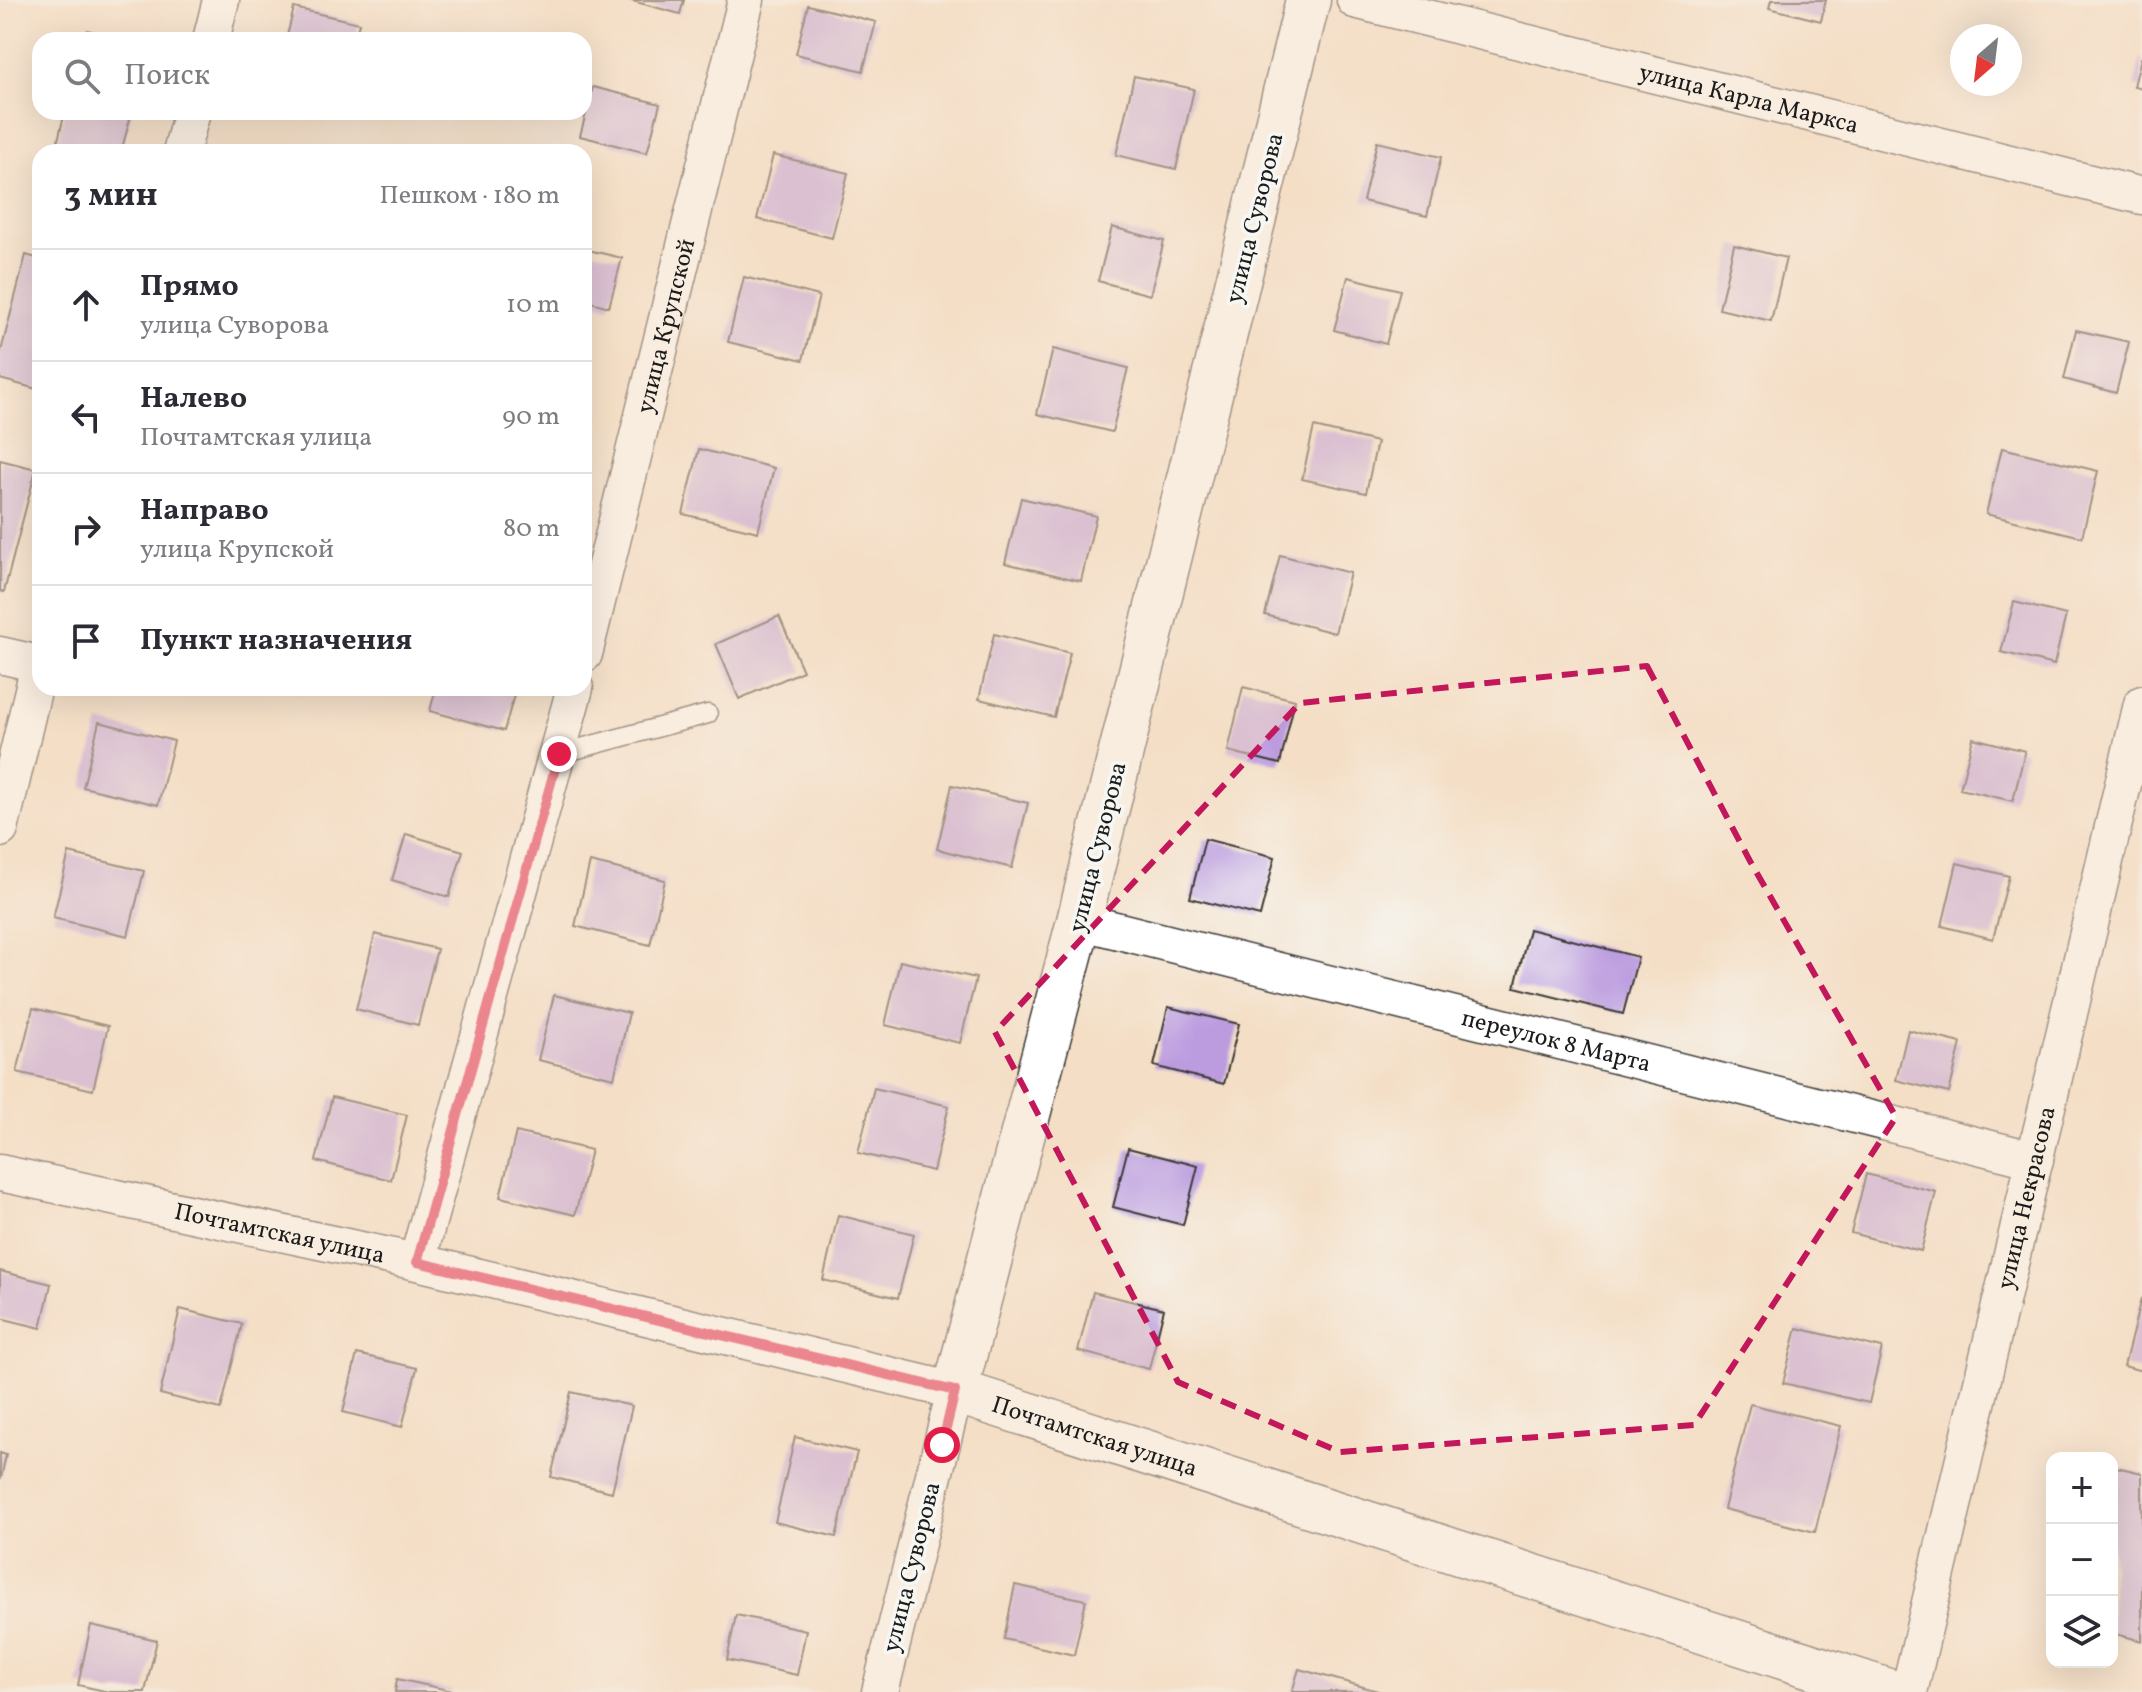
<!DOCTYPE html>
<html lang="ru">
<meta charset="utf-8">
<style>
:root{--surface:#fff;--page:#f7f7f7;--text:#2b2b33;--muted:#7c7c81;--line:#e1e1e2}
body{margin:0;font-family:Vollkorn,serif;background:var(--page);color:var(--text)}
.controls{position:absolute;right:24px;bottom:24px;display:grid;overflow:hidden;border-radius:16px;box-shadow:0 8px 32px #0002}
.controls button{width:72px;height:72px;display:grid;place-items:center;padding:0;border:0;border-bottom:2px solid var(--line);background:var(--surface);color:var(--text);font:40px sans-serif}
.compass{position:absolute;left:1950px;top:24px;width:72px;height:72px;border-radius:50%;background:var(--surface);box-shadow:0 8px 32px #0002;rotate:208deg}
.stop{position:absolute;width:24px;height:24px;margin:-18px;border:6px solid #e11d48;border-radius:50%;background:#fff}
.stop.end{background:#e11d48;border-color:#fff;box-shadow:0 2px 8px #0008}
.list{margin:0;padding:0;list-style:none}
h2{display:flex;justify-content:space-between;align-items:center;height:104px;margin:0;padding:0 32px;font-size:34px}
h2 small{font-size:26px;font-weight:400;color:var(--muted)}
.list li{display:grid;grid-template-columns:52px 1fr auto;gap:24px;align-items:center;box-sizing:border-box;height:112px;padding:0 32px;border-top:2px solid var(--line)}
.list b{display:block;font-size:30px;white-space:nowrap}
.list p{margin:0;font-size:26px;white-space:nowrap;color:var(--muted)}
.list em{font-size:26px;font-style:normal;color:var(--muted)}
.icon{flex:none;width:44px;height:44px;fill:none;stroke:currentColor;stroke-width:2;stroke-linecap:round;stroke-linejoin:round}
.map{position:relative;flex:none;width:2142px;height:1692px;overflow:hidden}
.search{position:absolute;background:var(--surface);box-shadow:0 8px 32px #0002;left:32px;top:32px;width:560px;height:88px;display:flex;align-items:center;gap:20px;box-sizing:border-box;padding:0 28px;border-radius:24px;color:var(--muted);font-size:30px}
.panel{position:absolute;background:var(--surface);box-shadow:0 8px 32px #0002;left:32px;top:144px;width:560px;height:552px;border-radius:24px}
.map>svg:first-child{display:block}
</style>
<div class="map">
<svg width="2142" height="1692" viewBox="0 0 2142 1692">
<rect width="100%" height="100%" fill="#f6f6f2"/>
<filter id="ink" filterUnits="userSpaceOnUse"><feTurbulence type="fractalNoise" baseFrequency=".0125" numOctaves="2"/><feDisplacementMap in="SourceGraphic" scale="16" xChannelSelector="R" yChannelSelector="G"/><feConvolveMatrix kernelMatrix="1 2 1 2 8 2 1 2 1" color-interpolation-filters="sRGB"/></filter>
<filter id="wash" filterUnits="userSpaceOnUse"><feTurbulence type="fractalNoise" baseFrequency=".006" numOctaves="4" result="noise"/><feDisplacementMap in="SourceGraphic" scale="32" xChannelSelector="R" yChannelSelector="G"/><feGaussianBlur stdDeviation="1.8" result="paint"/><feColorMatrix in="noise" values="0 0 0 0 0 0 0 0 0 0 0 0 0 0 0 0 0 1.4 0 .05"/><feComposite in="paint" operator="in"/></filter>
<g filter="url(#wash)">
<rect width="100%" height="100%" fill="#f4dfc6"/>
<g id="blocks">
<!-- building -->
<path fill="#bc9cdf" d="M629 0H684L680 14Z
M1771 0H1826L1821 21 1769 8Z
M808 5 876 22 863 71 796 54Z
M294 8 359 23 355 40H286Z
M87 30 121 39V40H84Z
M2141 58H2142V88L2134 86Z
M1134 76 1194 89 1176 169 1116 155Z
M593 87 660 104 647 153 580 136Z
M65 112H132L121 152H55Z
M1377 142 1441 157 1427 216 1363 201Z
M773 155 848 173 832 238 757 219Z
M1112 227 1164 241 1150 295 1098 281Z
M1734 245 1786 258 1771 321 1719 309Z
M584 249 622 258 609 307 584 300Z
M26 255 40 259V390L0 379V355Z
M744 277 819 296 803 360 728 342Z
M1348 277 1400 290 1386 344 1334 330Z
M2076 330 2129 342 2116 393 2064 379Z
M1053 349 1128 368 1112 432 1037 414Z
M1314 427 1377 442 1366 493 1302 479Z
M2002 448 2098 471 2082 537 1986 514Z
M699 449 774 468 758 532 683 514Z
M0 460 36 469 4 592 0 591Z
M1021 498 1096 516 1081 581 1005 563Z
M1280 555 1350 573 1335 633 1265 615Z
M2014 602 2066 615 2054 665 2001 652Z
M779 616 803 671 739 699 716 644Z
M994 634 1070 653 1054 717 979 699Z
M1243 687 1295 700 1280 764 1228 751Z
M436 688H516L504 731 430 711Z
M99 722 174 741 158 805 83 787Z
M1973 738 2025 751 2013 801 1960 789Z
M952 785 1028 803 1012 868 937 849Z
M406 834 463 851 449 897 392 880Z
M1205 839 1275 857 1260 916 1190 898Z
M69 853 144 871 128 936 53 918Z
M590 862 665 880 650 945 575 926Z
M1957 863 2009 876 1993 939 1942 926Z
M1529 929 1638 957 1623 1014 1515 987Z
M375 934 437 949 418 1025 356 1009Z
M900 961 976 978 960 1043 885 1025Z
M554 995 629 1013 614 1078 538 1060Z
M1168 1007 1239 1024 1224 1084 1154 1066Z
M33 1008 108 1026 93 1090 17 1072Z
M1908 1030 1961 1043 1949 1093 1896 1080Z
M874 1088 949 1106 933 1171 858 1153Z
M332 1097 407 1115 391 1180 316 1161Z
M516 1132 591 1150 575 1215 500 1197Z
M1128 1148 1198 1166 1183 1225 1113 1207Z
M1866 1174 1936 1192 1921 1251 1851 1233Z
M838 1215 914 1234 898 1298 823 1280Z
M0 1271 51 1284 41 1328 0 1318Z
M1093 1292 1164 1309 1149 1369 1078 1351Z
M2141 1299 2142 1300V1371L2124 1366Z
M180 1309 242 1324 221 1409 160 1394Z
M1797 1328 1882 1348 1869 1403 1783 1383Z
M357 1354 417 1368 402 1427 343 1412Z
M571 1392 632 1406 612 1492 551 1477Z
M1750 1404 1841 1426 1815 1532 1724 1509Z
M795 1437 857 1452 836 1537 775 1522Z
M0 1453 6 1455 1 1478H0Z
M2112 1466 2142 1473V1641L2112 1633Z
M1015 1585 1086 1600 1074 1655 1004 1639Z
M736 1615 806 1630 797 1675 727 1660Z
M91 1625 157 1640 145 1692H109L78 1685Z
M1299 1669 1378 1691V1692H1292Z
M397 1679 453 1691V1692H395Z"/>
</g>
</g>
<g filter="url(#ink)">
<use href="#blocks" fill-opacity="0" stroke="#3c3936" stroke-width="2"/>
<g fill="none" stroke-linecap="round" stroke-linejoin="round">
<defs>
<path id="service" d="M559 754 708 714"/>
<g id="minor">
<path id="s1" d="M1355 0 2142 196"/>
<path d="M211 40 221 0"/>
<path d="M181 152 192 112"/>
<path id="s2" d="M584 654 746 0"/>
<path d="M0 655 39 664"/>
<path d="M0 829 40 661"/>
<path id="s3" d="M1079 921 2035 1160"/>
<path id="s4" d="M0 1173 417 1262 955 1391 880 1692"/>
<path d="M417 1262 575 688"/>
<path id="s5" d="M1909 1692 2142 704"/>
</g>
<g id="tertiary">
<path id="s6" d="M1308 0 1079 921 955 1391 1892 1692"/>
</g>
</defs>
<!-- service casing -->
<use href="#service" stroke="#3c3936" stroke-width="21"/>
<!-- minor casing -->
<use href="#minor" stroke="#3c3936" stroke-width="39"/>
<!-- tertiary casing -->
<use href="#tertiary" stroke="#3c3936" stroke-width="47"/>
<!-- service -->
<use href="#service" stroke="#fff" stroke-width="18"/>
<!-- minor -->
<use href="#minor" stroke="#fff" stroke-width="36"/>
<!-- tertiary -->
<use href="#tertiary" stroke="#fff" stroke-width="44"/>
</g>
</g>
<g fill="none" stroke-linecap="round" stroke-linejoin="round" filter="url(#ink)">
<!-- route -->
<path stroke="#e11d48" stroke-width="10" d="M559 754 417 1262 955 1391 942 1445"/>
</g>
<!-- marked area -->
<path d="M0 0H2142V1692H0ZM1647 666 1750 861 1896 1117 1694 1425 1340 1452 1178 1382 995 1032 1300 703Z" fill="#f4dfc6" fill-opacity=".55" fill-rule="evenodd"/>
<path fill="none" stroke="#c2185b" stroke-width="6" stroke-dasharray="16 10" stroke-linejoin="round" d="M1647 666 1750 861 1896 1117 1694 1425 1340 1452 1178 1382 995 1032 1300 703Z"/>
<g text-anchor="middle" stroke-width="7" stroke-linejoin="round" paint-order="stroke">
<!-- street labels -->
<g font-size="24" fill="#1c1c1c" stroke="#f6f6f2">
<text dy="8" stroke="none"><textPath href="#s1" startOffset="406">улица Карла Маркса</textPath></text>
<text transform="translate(1254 218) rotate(-76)" y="8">улица Суворова</text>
<text dy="8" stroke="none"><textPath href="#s2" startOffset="338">улица Крупской</textPath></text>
<text transform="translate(1097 847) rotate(-76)" y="8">улица Суворова</text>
<text dy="8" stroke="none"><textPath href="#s3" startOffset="492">переулок 8 Марта</textPath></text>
<text dy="8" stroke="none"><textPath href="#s5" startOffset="508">улица Некрасова</textPath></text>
<text dy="8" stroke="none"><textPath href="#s4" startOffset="286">Почтамтская улица</textPath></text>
<text dy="8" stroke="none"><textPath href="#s6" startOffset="1582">Почтамтская улица</textPath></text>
<text transform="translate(911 1567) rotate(-76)" y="8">улица Суворова</text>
</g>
</g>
</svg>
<div class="controls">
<button>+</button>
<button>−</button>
<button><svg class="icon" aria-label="layers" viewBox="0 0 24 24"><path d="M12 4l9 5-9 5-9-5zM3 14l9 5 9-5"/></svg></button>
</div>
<svg class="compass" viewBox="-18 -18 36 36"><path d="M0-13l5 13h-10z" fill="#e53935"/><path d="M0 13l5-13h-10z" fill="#7c7c81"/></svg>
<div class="stop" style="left:942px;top:1445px"></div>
<div class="stop end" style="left:559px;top:754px"></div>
<div class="search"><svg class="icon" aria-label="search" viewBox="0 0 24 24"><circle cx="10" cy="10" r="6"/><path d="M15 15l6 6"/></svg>Поиск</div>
<section class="panel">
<h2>3 мин<small>Пешком · 180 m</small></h2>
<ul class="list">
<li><svg class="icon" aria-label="ahead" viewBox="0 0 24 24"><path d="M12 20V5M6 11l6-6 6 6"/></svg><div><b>Прямо</b><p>улица Суворова</p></div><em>10 m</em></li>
<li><svg class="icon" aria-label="left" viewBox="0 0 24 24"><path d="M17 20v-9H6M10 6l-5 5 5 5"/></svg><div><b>Налево</b><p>Почтамтская улица</p></div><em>90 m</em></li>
<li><svg class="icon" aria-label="right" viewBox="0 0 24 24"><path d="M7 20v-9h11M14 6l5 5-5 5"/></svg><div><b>Направо</b><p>улица Крупской</p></div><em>80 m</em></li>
<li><svg class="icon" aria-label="arrive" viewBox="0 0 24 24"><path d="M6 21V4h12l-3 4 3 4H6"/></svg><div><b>Пункт назначения</b></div></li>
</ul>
</section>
</div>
